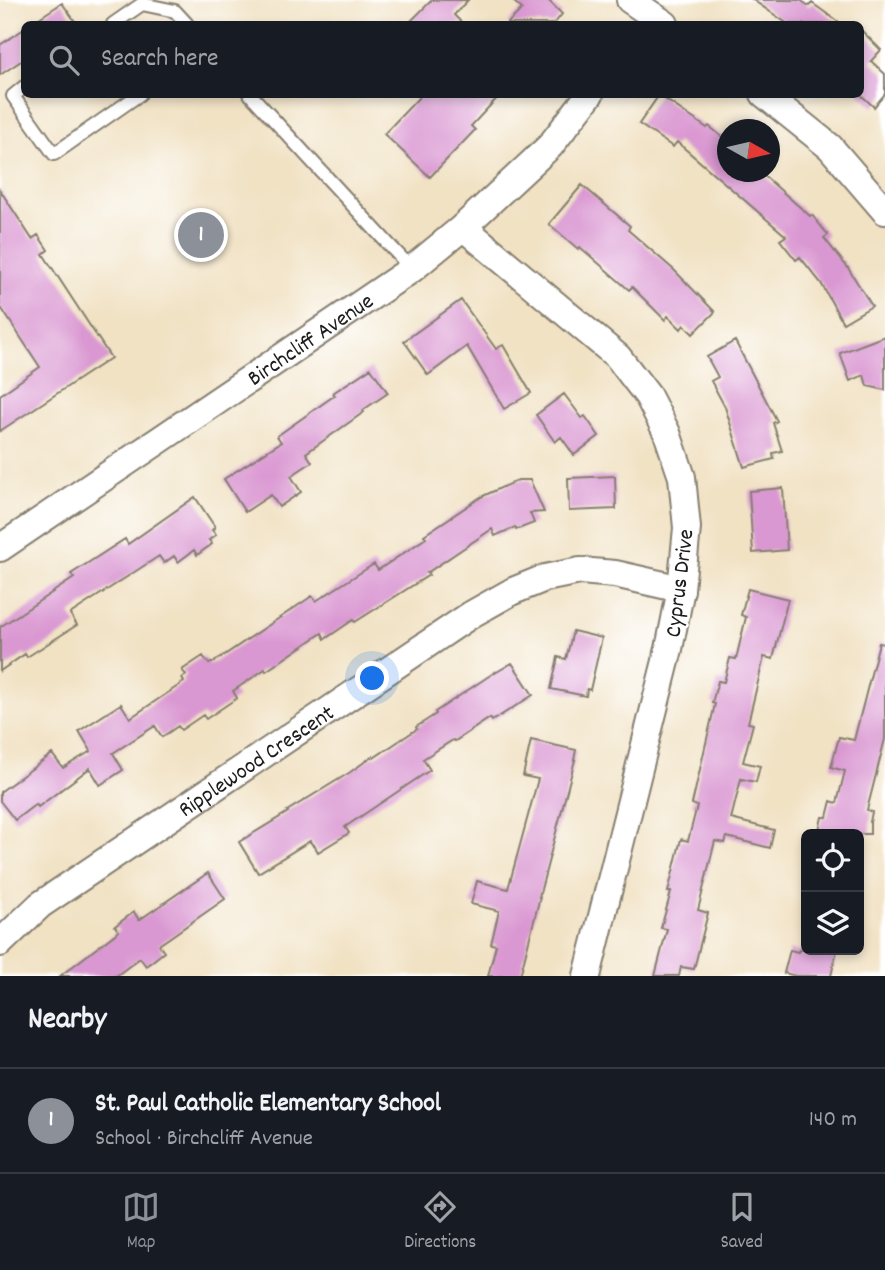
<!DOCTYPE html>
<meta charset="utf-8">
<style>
:root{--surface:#171b24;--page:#242831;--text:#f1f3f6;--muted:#9ea1a6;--line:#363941;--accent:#8c9099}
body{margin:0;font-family:Dekko,sans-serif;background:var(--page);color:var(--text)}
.controls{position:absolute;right:21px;bottom:21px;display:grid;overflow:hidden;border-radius:10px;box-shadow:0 4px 10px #0003}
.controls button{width:63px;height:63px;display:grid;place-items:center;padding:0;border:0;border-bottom:2px solid var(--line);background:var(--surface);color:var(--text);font:35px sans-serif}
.compass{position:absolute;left:717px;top:119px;width:63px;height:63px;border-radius:50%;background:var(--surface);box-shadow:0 4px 10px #0003;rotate:98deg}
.you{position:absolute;left:373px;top:679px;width:24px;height:24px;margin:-18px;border:5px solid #fff;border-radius:50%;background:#1a73e8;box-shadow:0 0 0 10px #1a73e833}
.badge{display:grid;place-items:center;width:46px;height:46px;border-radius:50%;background:var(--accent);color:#fff;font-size:23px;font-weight:700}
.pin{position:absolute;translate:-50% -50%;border:4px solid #fff;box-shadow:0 2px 7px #0006}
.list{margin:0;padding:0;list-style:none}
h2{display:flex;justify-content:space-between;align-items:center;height:91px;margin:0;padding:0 28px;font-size:30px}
h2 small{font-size:23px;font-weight:400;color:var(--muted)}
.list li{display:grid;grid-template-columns:46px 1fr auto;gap:21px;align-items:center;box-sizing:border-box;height:105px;padding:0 28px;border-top:2px solid var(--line)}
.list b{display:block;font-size:26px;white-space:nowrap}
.list p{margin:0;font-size:23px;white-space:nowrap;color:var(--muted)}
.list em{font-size:23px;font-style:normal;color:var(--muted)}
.icon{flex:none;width:38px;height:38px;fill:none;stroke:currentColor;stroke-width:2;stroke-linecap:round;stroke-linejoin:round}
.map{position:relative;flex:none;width:885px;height:976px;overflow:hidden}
.search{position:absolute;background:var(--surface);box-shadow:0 4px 10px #0003;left:21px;right:21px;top:21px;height:77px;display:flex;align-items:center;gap:18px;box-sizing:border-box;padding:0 24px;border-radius:10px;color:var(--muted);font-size:26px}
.sheet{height:196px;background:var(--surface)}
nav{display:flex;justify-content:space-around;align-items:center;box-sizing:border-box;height:98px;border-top:2px solid var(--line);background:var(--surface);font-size:19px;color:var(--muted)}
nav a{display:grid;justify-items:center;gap:4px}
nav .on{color:var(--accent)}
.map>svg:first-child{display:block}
</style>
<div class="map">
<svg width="885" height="976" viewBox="0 0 885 976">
<rect width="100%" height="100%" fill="#fff"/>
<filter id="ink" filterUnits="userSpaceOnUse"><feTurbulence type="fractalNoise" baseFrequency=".0143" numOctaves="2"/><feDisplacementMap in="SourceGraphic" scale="14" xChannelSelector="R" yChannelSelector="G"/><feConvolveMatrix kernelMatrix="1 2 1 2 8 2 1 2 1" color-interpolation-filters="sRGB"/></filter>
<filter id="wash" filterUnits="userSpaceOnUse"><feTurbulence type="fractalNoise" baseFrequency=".00686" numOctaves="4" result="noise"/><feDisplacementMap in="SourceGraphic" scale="28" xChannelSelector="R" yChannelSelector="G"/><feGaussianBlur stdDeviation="1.57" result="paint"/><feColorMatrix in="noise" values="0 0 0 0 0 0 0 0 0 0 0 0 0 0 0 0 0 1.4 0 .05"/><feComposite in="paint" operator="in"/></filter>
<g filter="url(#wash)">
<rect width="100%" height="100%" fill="#f1e2c4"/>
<g id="blocks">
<!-- building -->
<path fill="#da98d2" d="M432 0H468L454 15 463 24H408Z
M512 0H548L562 14 554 24H507L522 9Z
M753 0H800L809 6 812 3 841 24H788Z
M62 3 77 24H30Z
M24 29V59L0 75V45Z
M861 30 881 50 871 61 885 74V94L874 107 860 94Z
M422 94H501L471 126 475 130 430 177 384 134Z
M659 95 707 128 709 126 727 141V172H760L810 216 812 215 828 235 824 238 848 268 872 306 843 323 821 283 800 257 796 260 780 240 786 236 677 142 673 147 639 124Z
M582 185 630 226 628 230 674 270 715 312 693 334 684 325 681 329 668 316 665 320 632 287 629 290 580 247 578 249 549 224Z
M0 190 32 239 38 235 48 250 43 254 111 358 0 431V395L40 367 0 306Z
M461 300 496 349 503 345 531 393 504 409 467 346 428 375 404 341Z
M885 336V390L867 386 864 375 850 381 840 353Z
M735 341 777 421 773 423 782 451 773 453 774 459 744 467 725 407 711 381 718 377 707 357Z
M371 368 388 393 363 410 364 412 306 453 312 462 291 476 301 492 279 507 271 495 245 512 224 479 281 442 277 436 335 395 333 393Z
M564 394 582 418 585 416 599 436 574 455 561 437 555 442 536 415Z
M615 476 616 509 569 511 568 478Z
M518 480H530L544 512 530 513 534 523 516 530 515 527 495 536 492 529 427 573 429 575 355 622 353 620 325 639 322 633 266 671 265 669 233 691 237 698 206 719 203 715 181 730 178 726 162 737 155 726 113 753 123 770 100 785 90 768 38 807 36 804 15 820 0 801V792L52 754 63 768 91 751 79 731 121 704 130 718 184 682 182 678 186 675 182 670 203 656 209 664 214 662 312 596 316 601 374 564 378 570 426 538 424 535 481 497Z
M783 488 787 550 753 553 749 491Z
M195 497 215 527 212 530 216 535 209 540 212 544 197 555 194 550 178 562 174 556 164 563 159 556 70 614 77 625 27 657 25 654 0 671V627L74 578 71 574 125 539 128 544Z
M748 589 788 599 773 659 764 657 748 723 753 724 743 762 760 766 756 782 741 779 731 819 774 830 770 848 727 837 725 843 715 841 698 910 708 913 694 969 681 967 679 976H655L667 929 661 928 671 892H668L681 839 688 841 697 806 692 804 715 704 712 703 718 681 724 682 730 658 736 659 746 617 741 615Z
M573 631 602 638 590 690 587 689 586 696 551 689 558 657 566 659Z
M879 643 885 644V739L867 810 872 812 870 822V834H818L822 817H827L831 801 837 803 845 771 831 767 839 737 854 740Z
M512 663 533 695 492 721 490 718 455 741 453 740 423 759 430 770 345 827 349 833 318 852 314 845 313 846 310 841 258 873 239 842 288 812 287 811 349 773 373 756 375 757 417 729 416 727 436 714 435 712 495 672V673Z
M531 740 576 750 574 760H575L539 897H540L520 976H488L496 945 491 944 499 911 471 904 477 881 508 889 538 779 523 776Z
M208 873 225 899 159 945 164 952 146 966 140 958 116 976H60L119 931 115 926 134 912 139 920Z
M790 950 798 952 799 950H837L831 976H796L784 973Z"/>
</g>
</g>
<g filter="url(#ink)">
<use href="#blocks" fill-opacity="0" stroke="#867f70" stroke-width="2"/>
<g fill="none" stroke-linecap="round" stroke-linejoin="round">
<defs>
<path id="lane" d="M113 24 142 4 175 11 187 24
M24 87 13 96 54 154 140 94
M250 94 392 248 412 269"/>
<g id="street">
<path d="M630 0 665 24"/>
<path d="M764 94 830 147 885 211"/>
<path d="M463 227 618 357 648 396 667 433 682 477 687 528 681 589 669 649 587 976"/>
<path id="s1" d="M0 548 412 269 463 227 550 146 590 94"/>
<path id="s2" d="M0 943 40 905 472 614 513 591 545 578 580 571 615 574 681 589"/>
</g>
</defs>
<!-- lane casing -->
<use href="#lane" stroke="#867f70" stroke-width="16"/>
<!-- street casing -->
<use href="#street" stroke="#867f70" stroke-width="30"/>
<!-- lane -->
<use href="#lane" stroke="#fff" stroke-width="12"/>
<!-- street -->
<use href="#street" stroke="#fff" stroke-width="26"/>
</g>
</g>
<g text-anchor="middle" stroke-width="5" stroke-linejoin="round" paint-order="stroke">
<!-- street labels -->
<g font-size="23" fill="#1c1c1c" stroke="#fff">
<text dy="8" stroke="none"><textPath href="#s1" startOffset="374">Birchcliff Avenue</textPath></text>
<text transform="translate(678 583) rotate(-83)" y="8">Cyprus Drive</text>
<text dy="8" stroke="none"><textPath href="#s2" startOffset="315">Ripplewood Crescent</textPath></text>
</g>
</g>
</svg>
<div class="controls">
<button><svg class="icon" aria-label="locate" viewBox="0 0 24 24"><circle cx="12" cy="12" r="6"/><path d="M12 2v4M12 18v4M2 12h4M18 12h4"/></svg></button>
<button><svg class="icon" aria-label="layers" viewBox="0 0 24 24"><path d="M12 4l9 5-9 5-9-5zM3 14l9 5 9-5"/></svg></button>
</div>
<svg class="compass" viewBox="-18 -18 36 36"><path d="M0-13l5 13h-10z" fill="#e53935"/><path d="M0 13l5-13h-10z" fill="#9ea1a6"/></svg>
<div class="you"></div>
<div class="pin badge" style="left:201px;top:235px">1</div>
<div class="search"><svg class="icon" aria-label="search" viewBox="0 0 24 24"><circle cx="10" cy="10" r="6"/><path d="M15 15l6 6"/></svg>Search here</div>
</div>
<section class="sheet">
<h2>Nearby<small></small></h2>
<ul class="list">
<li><span class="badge">1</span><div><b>St. Paul Catholic Elementary School</b><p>School · Birchcliff Avenue</p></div><em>140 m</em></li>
</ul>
</section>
<nav>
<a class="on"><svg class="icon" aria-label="map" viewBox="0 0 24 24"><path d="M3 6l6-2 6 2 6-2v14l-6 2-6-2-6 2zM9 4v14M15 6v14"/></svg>Map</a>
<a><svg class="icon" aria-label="directions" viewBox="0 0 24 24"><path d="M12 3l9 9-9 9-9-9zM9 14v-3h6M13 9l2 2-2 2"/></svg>Directions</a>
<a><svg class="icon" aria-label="saved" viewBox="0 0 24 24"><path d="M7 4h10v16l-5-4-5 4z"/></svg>Saved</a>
</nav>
